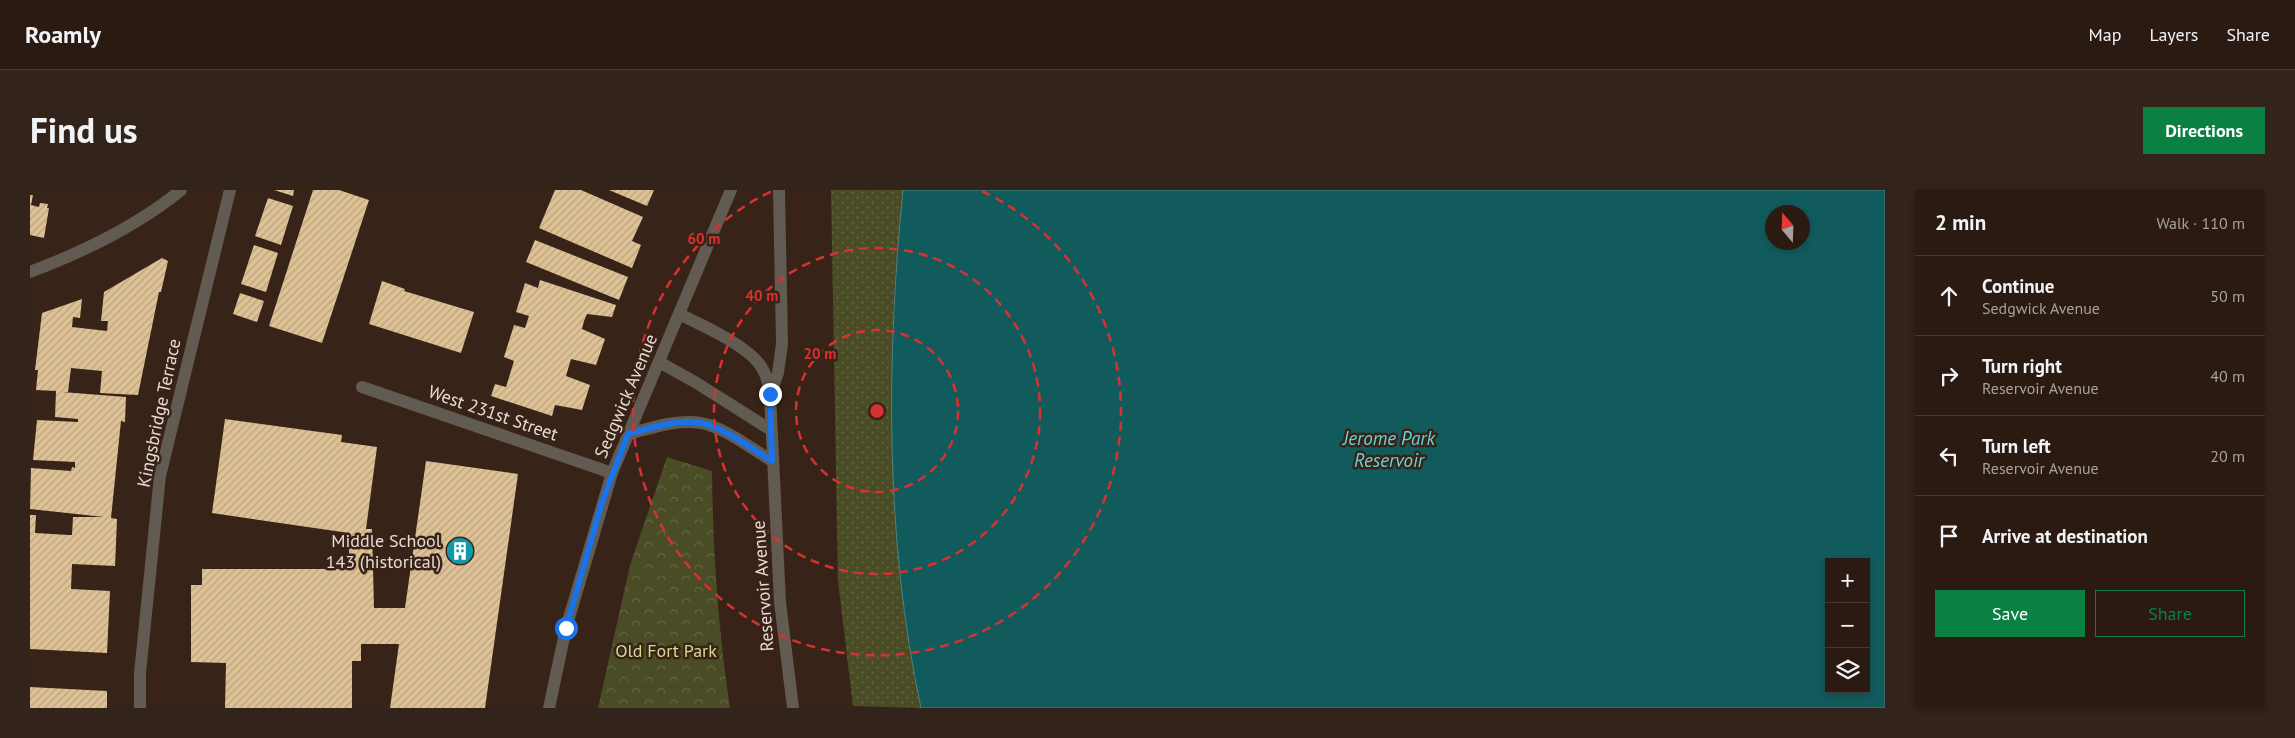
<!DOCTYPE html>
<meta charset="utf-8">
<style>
:root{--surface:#2a1a12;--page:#32231b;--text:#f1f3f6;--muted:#a5a19f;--line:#463832;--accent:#0b8043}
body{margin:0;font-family:"PT Sans",sans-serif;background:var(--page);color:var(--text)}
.controls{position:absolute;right:15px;bottom:15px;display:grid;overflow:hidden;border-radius:0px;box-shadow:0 2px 8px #0003}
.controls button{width:45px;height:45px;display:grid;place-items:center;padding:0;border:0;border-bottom:1px solid var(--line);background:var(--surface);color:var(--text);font:25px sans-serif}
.compass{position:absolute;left:1735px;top:15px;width:45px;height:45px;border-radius:50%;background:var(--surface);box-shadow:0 2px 8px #0003;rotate:341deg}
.stop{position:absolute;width:15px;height:15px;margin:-11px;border:4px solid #1a73e8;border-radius:50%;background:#fff}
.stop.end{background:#1a73e8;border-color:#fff;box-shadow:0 1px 5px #0008}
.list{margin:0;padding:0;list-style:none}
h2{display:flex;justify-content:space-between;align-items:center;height:65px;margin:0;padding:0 20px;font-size:21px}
h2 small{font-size:16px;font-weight:400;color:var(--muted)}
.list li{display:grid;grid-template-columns:32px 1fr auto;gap:15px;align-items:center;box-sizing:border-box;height:80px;padding:0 20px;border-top:1px solid var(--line)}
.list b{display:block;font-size:19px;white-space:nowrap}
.list p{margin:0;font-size:16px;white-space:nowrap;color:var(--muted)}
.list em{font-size:16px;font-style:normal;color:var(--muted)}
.actions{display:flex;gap:10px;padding:15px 20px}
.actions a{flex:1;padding:11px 0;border:1px solid var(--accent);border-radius:0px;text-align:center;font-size:18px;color:var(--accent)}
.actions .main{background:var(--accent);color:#fff}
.icon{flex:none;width:28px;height:28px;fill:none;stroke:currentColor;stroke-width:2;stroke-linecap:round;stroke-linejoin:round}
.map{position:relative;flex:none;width:1855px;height:518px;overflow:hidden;border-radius:0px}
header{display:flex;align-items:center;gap:30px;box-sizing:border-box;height:70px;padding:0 25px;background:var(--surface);border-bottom:1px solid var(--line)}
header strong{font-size:24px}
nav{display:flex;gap:28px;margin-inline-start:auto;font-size:18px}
.intro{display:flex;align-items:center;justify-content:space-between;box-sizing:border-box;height:120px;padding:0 30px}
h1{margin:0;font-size:35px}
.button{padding:12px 22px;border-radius:0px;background:var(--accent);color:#fff;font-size:18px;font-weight:700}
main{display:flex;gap:30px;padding:0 30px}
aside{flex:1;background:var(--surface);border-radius:0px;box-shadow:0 2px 8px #0003}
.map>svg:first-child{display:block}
</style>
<header>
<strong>Roamly</strong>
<nav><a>Map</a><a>Layers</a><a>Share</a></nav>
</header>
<div class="intro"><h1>Find us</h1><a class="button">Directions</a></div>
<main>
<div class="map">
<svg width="1855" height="518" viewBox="0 0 1855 518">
<defs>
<pattern id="grass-dots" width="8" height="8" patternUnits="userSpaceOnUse" patternTransform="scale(1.25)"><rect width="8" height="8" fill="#4a4c26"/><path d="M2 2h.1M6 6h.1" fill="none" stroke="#646545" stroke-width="1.8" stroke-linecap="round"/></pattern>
<pattern id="park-crowns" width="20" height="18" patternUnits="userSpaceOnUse" patternTransform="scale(1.25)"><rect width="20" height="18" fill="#4a4c26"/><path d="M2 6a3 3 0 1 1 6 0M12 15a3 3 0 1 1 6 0" fill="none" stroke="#646545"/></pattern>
<pattern id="building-hatch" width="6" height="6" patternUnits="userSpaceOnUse" patternTransform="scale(1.25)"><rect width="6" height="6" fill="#dec295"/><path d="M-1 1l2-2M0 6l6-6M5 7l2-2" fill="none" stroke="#b8a280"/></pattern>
</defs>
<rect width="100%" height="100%" fill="#382318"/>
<!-- grass -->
<path fill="url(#grass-dots)" d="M801 0H873C870 44 864 88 863 133 859 261 864 392 891 518L823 516 808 391Z"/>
<!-- park -->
<path fill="url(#park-crowns)" d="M637 267 682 281C683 361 688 439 700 518H568L600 375Z"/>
<!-- water -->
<path fill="#125b5d" stroke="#528180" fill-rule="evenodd" d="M1855 0V518H891C855 350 856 170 873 0ZM1742 22H1772V52H1742ZM1799 372H1836V499H1799Z"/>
<!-- building -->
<path fill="url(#building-hatch)" d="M244 0H264L263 6Z
M283 0H309L339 10 292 153 239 136Z
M525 0H551L613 27 602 51 611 55 602 78 509 38Z
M579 0H624L617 16Z
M0 5H3L1 15 9 17 10 13 18 14 17 18H19L14 48 0 45Z
M238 8 263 16 251 55 225 46Z
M505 50 598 87 589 110 496 72Z
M224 55 248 63 236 102 211 94Z
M132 68 138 71 131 102H129L108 205 70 203 72 181 41 178 38 202H32L96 207 95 232 91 231 81 328 87 329 85 376 42 374 41 399 80 401 77 463 0 459V325H6L5 343 39 345H42L43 327H74L0 319 1 278 41 281 42 277 45 278V272L3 270 7 230 48 232V229L25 227 26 201 6 200 8 180H5L12 123 52 109 50 128 43 127 42 137 77 141 78 131H71L74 102Z
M510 90 586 115 582 127 557 124 554 131 552 139 575 149 566 175 541 169 536 186 560 195 552 220 525 215 522 226 461 206 465 194 476 197 484 171 474 167 484 135 495 138 499 126 486 122 495 93 508 98Z
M352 91 375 99 374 101 444 122 431 163 339 134Z
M210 103 234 111 227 132 203 124Z
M195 229 312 245 311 252 347 257 336 339H342L344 418H375L396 271 488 284 455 518H360L369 454H331V471H322V518H195L196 473 161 472V395H172V379H319V343L182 323Z
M0 497 77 501V518H0Z"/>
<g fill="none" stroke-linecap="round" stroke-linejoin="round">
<!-- minor -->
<path stroke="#615b51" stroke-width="12" d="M0 82C53 62 107 36 151 0
M332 197 582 283
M110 518V483L130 286 200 0"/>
<!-- tertiary -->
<path stroke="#615b51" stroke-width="12" d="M649 124C672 135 716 155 730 175 737 184 738 194 740 205L750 412 763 518
M629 172 665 192 741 240
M741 202 748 183 752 154 749 0
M598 244C622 238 646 229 671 233 694 237 722 259 742 271
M519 518 536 438 582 283 701 0"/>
</g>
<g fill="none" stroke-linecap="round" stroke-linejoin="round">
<!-- route -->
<path stroke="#1a73e8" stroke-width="6" d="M536 438 572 312 598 244C622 238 646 229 671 233 693 237 722 259 742 271L740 204"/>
</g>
<!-- distance rings -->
<g fill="none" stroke="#d73131" stroke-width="2.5" stroke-dasharray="9 6">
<circle cx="847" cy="221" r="81"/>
<circle cx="847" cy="221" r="163"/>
<path d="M952 1A244 244 0 1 1 742 1"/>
</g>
<!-- icons -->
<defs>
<symbol id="building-disc" viewBox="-11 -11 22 22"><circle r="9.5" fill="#0f9aa8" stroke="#382318"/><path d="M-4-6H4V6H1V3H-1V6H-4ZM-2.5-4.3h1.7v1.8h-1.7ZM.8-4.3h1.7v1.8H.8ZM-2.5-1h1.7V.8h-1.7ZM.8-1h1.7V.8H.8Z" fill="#fff"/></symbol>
</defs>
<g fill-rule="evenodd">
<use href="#building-disc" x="414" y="345" width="32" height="32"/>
</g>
<g text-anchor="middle" stroke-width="5" stroke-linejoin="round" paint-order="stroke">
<!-- street labels -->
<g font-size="18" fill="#e9dbd3" stroke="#382318">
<text transform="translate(596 206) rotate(-67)" y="6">Sedgwick Avenue</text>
<text transform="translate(129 223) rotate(-78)" y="6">Kingsbridge Terrace</text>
<text transform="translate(463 223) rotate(19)" y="6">West 231st Street</text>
<text transform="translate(733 396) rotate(-94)" y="6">Reservoir Avenue</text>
</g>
<!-- poi labels -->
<g font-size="18" fill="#e9dbd3" stroke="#382318" text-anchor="end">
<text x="411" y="357">Middle School<tspan x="411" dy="21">143 (historical)</tspan></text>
</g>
<!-- park labels -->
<g font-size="18" fill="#d6da8e" stroke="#382318">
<text x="636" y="467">Old Fort Park</text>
</g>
<!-- water labels -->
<g font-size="19" font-style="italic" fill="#6ad2d5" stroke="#382318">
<text x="1359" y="255">Jerome Park<tspan x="1359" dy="22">Reservoir</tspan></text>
</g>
</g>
<circle cx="847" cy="221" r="8" fill="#d73131" stroke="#382318" stroke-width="2.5"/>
<g font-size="15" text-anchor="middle" font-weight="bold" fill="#d73131" stroke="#382318" stroke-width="5" stroke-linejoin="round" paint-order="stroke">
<text x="674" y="54">60 m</text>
<text x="732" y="111">40 m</text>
<text x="790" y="169">20 m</text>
</g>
</svg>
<div class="controls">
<button>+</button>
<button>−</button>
<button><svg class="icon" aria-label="layers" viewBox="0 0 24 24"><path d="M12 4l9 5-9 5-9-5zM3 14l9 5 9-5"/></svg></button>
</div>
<svg class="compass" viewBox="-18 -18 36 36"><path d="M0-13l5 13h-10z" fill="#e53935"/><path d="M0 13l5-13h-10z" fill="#a5a19f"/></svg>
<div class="stop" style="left:536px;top:438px"></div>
<div class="stop end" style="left:740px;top:204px"></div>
</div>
<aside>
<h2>2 min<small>Walk · 110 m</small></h2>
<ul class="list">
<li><svg class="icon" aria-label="ahead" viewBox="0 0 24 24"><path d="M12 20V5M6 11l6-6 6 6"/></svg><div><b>Continue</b><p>Sedgwick Avenue</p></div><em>50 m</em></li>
<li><svg class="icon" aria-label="right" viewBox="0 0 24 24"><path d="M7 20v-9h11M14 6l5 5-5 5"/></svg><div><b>Turn right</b><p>Reservoir Avenue</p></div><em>40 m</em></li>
<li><svg class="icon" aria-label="left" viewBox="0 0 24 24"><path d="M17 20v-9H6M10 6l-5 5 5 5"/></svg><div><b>Turn left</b><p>Reservoir Avenue</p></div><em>20 m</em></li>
<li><svg class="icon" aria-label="arrive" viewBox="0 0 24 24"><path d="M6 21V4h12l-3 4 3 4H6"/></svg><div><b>Arrive at destination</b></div></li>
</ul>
<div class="actions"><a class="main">Save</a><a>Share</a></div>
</aside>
</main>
